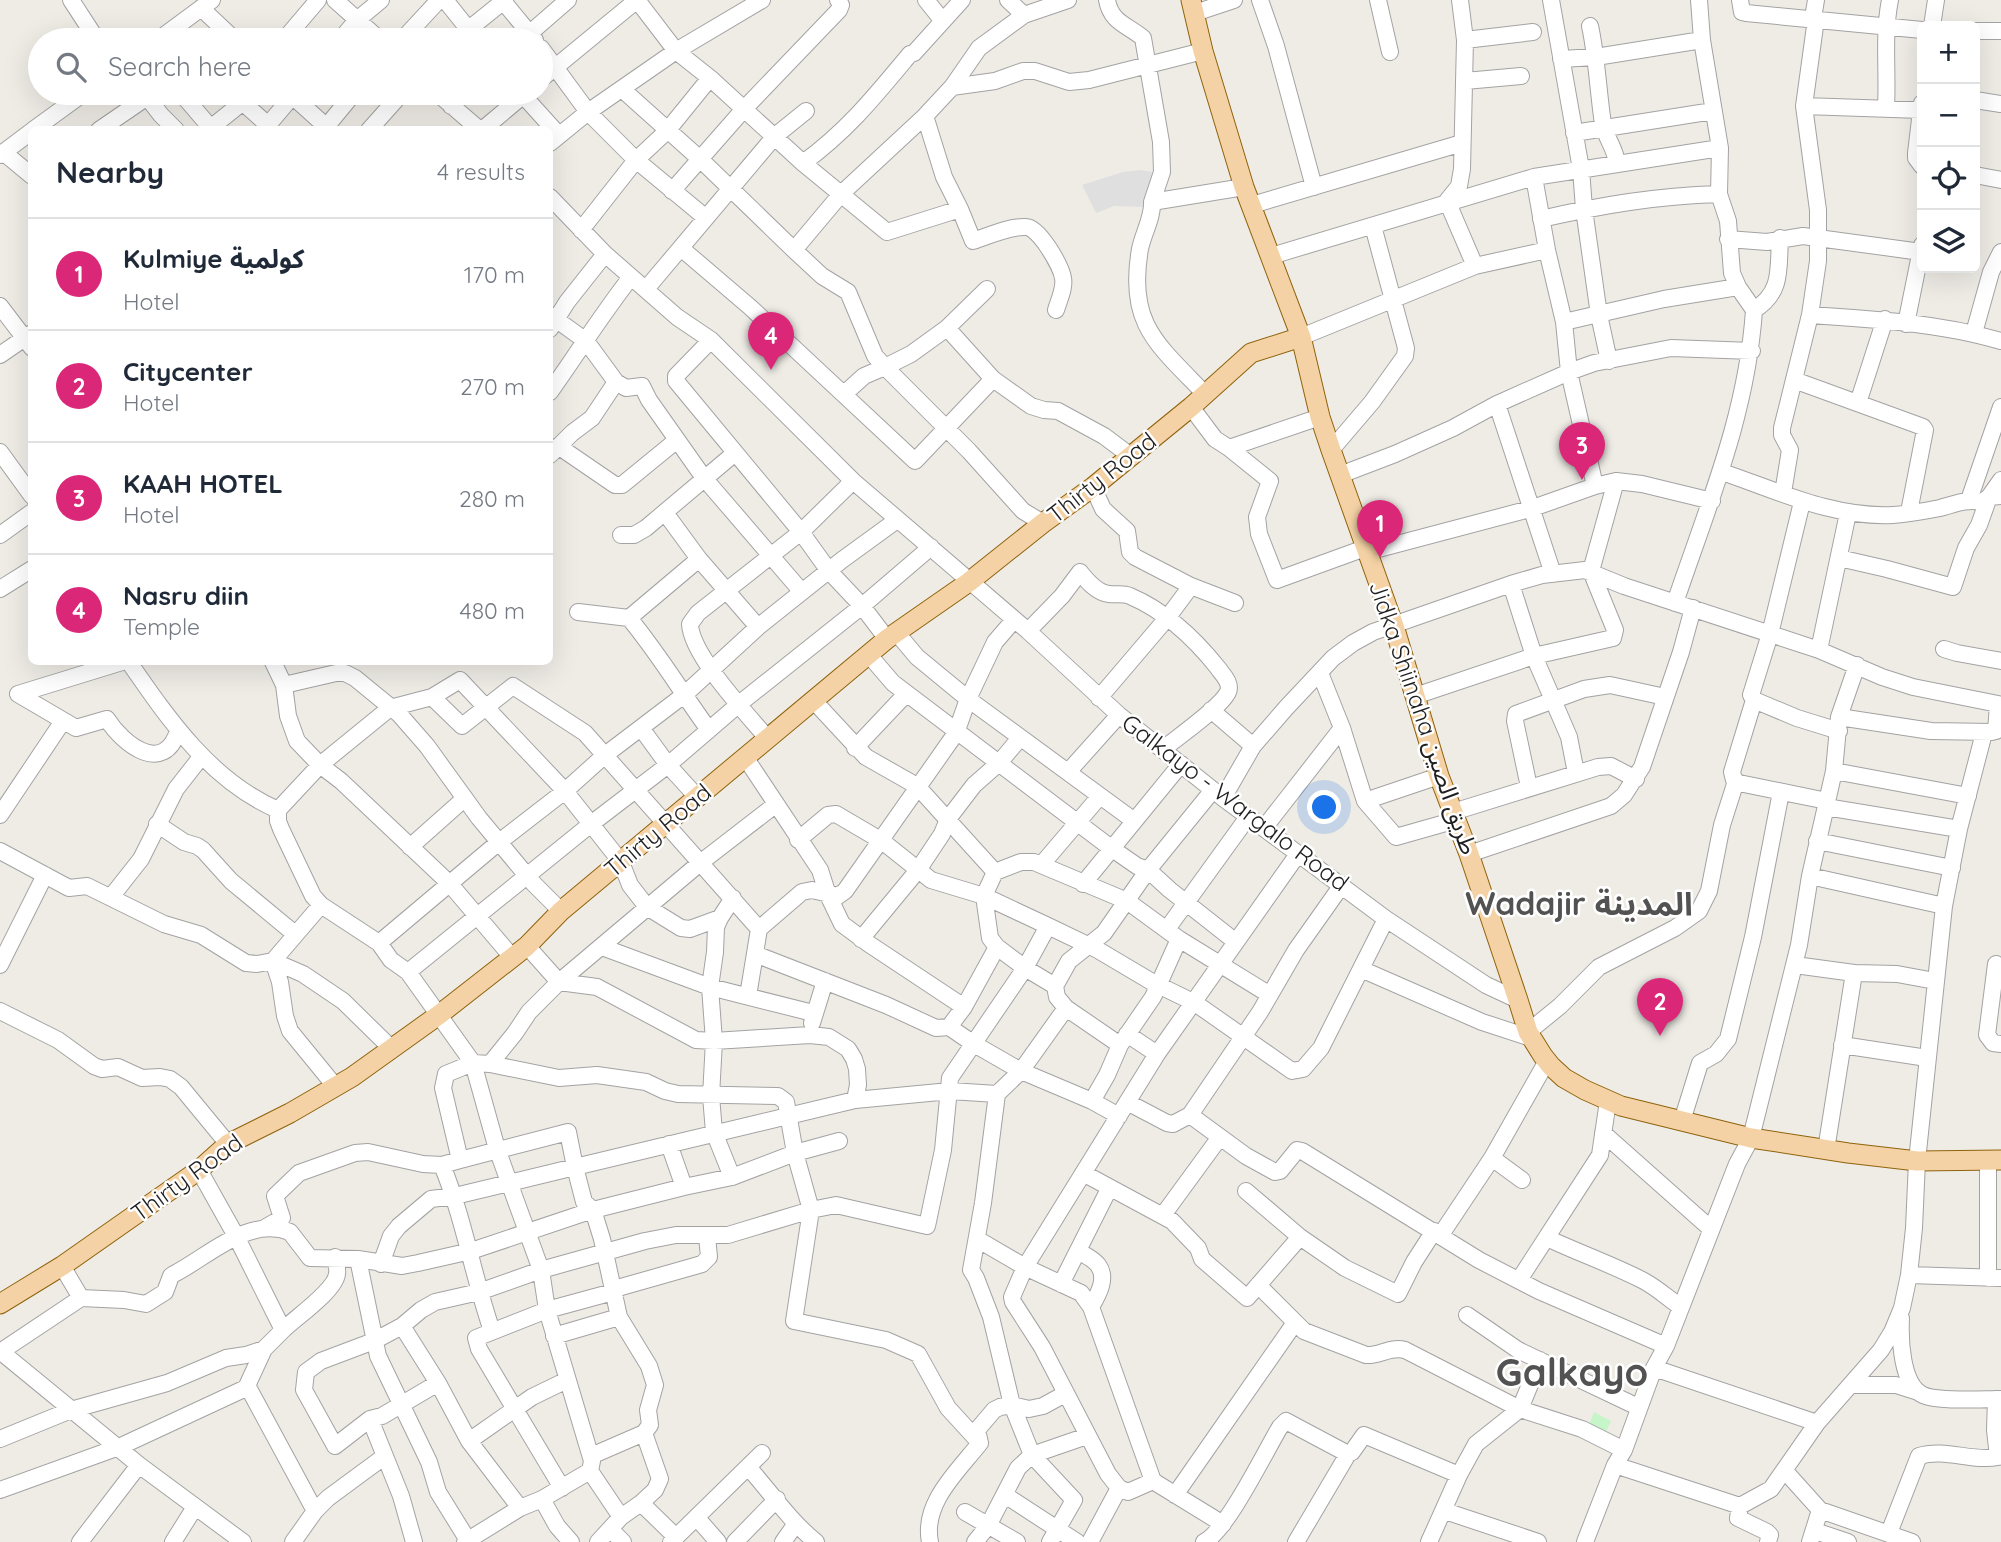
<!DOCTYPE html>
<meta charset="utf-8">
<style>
:root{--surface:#fff;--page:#f6f6f7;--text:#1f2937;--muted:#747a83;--line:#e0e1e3;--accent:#db2777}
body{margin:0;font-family:Quicksand,"Noto Sans Arabic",sans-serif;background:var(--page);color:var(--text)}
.controls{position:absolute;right:21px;top:21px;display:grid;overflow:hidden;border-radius:10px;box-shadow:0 7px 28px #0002}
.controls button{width:63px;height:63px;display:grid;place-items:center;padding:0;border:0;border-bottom:2px solid var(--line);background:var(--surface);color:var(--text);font:35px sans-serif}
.you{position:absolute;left:1325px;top:808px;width:24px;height:24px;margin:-18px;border:5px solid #fff;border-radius:50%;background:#1a73e8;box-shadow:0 0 0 10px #1a73e833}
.badge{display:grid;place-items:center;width:46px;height:46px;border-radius:50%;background:var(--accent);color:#fff;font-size:23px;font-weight:700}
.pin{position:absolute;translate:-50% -58px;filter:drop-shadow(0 2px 4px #0008)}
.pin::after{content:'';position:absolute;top:37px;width:24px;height:21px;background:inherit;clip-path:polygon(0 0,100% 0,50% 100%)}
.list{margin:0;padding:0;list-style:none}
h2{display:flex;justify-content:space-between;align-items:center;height:91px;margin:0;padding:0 28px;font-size:30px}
h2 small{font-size:23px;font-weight:400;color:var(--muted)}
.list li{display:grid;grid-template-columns:46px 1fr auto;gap:21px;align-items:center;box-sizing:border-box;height:112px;padding:0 28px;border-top:2px solid var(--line)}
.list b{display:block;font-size:26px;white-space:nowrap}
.list p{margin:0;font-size:23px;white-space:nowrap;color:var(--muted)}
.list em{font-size:23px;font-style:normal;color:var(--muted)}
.icon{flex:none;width:38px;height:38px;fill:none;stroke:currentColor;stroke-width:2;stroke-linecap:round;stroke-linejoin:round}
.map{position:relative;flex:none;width:2001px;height:1542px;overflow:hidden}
.search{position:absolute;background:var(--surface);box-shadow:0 7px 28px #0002;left:28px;top:28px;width:525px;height:77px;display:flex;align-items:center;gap:18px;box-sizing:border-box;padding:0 24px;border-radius:38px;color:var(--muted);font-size:26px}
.panel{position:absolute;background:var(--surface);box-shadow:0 7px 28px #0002;left:28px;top:126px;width:525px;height:539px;border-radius:10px}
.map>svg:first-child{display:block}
</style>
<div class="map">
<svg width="2001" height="1542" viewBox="0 0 2001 1542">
<rect width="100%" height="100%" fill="#efece6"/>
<!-- park -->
<path fill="#c6f5ca" d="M1594 1412 1611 1421 1604 1436 1588 1427Z"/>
<!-- parking -->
<path fill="#dfdfdf" d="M1140 170 1152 172 1150 193 1146 207 1114 206 1096 213 1082 185 1123 172Z"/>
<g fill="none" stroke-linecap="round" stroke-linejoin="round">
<defs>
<path id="minor" d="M71 0 97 40
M335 0 380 40
M445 0 477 40
M502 0 535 40
M637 0 676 51 710 78 803 163 887 232 960 209 973 241C988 236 1010 226 1026 227 1039 227 1061 266 1063 278 1065 288 1059 300 1056 310
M926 0 942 20
M1008 0 1024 15
M1107 0C1111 23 1128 25 1143 38L1161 142 1162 172 1152 202
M1260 0 1276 46 1314 187
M1378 0 1390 52
M1460 0 1465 40 1462 169 1459 186 1447 201 1475 266
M1551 0 1581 169 1584 209 1599 315 1609 361
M1699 0 1702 40 1720 148 1719 194 1728 221 1732 273 1738 287 1754 310
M1740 0 1742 12 1746 13 1922 30
M201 8 235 40
M1195 13 1234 0
M1813 18 1816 0
M1590 26C1597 58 1598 91 1603 124 1606 139 1616 149 1617 164
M1932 26 1936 0
M469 29 505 0
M1975 31H2001
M158 40 212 0
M284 40 318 0
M340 40 357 20 381 0
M402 40 439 0
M522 40 568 0
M1465 40 1533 32
M541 48 588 112 636 160 706 218
M1561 59 1596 57 1702 40
M541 79 637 0
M1465 81 1521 76
M952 87 995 81 1023 71H1035L1069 82 1089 80 1203 51
M623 90 700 159 794 250 822 276 848 292 875 356 885 367 864 376 844 394
M144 93 161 115 176 130
M181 93 210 127
M242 93 239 99 268 125
M289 93 330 130
M437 93 480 130
M521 93 558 134
M1975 100 2001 104
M1922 103 1916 153V158L1922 166
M451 106 463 93
M1804 106 1921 110
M1886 108C1888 71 1883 35 1890 0
M925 116 944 177 960 209
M326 127 354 93
M33 130 84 93
M99 130 153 93
M208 130 243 102
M267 130 268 125 295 93
M369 130 402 93
M482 130 526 93
M1574 133 1713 111
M550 143 588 112 676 51 762 0
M3 152 32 176
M0 155 32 131
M803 163C848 130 875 96 910 54L914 53 962 0
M1975 175 2001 180
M1534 177 1547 250 1564 322 1569 372 1595 486
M672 191 744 109 839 10 841 5 838 0
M550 197 605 254 677 317 711 340 853 481 1028 631 1119 715 1223 798 1386 919 1486 985 1518 1000
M1252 205 1462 143
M1541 219C1602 205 1656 196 1719 194
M581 230 636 160 667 131 710 78
M1728 239 1767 242 1803 236 1921 252
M682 249 750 307 915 461 993 379
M794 250 841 194 925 116 952 87 979 48 1024 15 1068 0
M1271 256 1534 177 1720 148
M646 289 775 136 806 111
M987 289 947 328 911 354 885 367 969 451 1023 511 1043 523
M0 306 32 348
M550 315 586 341 616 382 626 388 642 386 649 400 704 478 802 592
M1810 315C1873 319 1940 323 2001 341
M1564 322 1664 299 1738 287
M1906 324 1922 245
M947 328 993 379 1031 406 1044 410 1058 411 1104 436 1132 457
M550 329 567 302 605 254
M1974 333 1991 272 2001 252
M1301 337 1475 266 1547 250
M711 340 676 376V381L801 532 829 571 862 606 887 639
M0 355 32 333
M1794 380 1923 427 1925 430 1909 512
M550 392C577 354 602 314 631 277
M1205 394C1157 344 1127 324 1140 249 1143 234 1153 217 1152 202L1244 187
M1858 403 1885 319
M1497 404 1553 574
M1191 407 1215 439 1229 448 1320 417
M558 446 615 485H622L677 440
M1229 448 1270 481 1257 517 1259 534 1277 580 1365 548
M1331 450 1372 402 1405 356 1406 348 1373 226
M0 452 32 496
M550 455 572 433 592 418 616 382
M1722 472C1778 491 1833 518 1893 515 1908 514 1925 511 1940 508 1955 504 1966 499 1982 502L1989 497 2001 496
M1340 475 1395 454 1453 428 1497 404 1569 372 1594 363 1671 348 1752 351
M1093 487 1103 509 1127 531 1130 552 1135 557 1191 586 1235 603
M1783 493 1790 450 1782 435V428L1810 315 1818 261V210L1804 106 1816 19
M1969 500 2001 407
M1802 502 1770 634 1751 695 1754 700 1732 772 1734 780 1739 783 1827 801
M666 514 699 559 758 627
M0 535 32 512
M621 535H634L646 528 735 453
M1367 552 1530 509 1595 486 1616 481 1642 484 1712 501
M1839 558 1887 569 1953 587 1966 548 1979 525 1989 497 2001 480
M1511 584 1534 656 1569 737 1576 773
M0 589 32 569
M1675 603C1708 505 1747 415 1754 310 1783 292 1778 269 1780 238
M578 612 629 618C659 654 682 693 709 730
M629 618 699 559
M1028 631 1062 596 1080 572C1087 581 1097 593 1109 594 1116 595 1123 593 1130 596 1165 611 1195 639 1218 668 1222 674 1232 683 1228 692 1221 707 1178 737 1163 749
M896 632 917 657 968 699 1133 820
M1944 649 1957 653 2001 661
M1819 650 1848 513
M869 655 893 683 1111 848 1137 866 1148 870 1170 890 1236 942
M129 662C169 720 211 781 278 810V821L281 829 313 896 321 905 379 943 391 960 408 972 473 1063 497 1149 541 1270 547 1310 592 1461 590 1471 542 1499 520 1508 465 1542
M273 662 284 685 288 716 297 741 320 765 341 781 449 883 512 957
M1320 673 1342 728 1365 801 1439 776
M284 685 336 673H345L355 678 399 714 427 746 479 818 533 883 561 911
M18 694 76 728 107 719C124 746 164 775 178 731
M18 694 122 662
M1415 696 1534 656 1613 638 1615 630 1591 571 1616 481
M432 697 462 726 513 686 585 733 759 929 802 892 812 890 838 896 845 891 956 733 968 699 995 642 1014 620
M1099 698 1168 617 1191 586
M813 700 866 757 917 786 995 872 1021 862H1034L1127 901 1179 939 1270 995
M1754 700 1797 718 1839 731
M1211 710 1253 746
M1839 717 1931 731 1992 732
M641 728 668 765 698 798
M768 739C747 714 691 655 690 624L698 613 801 532 853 481
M855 748 906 694
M745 757 820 870 828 895 842 924 869 944 964 1007
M1834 771 1968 796
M1068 772 1119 715
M1529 787 1515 721 1516 714 1584 689 1610 685 1665 697
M1223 798 1253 746 1286 708 1333 658 1353 643 1373 632 1511 584 1542 575 1585 570 1624 586 1819 650 1882 677 1913 687 1998 704 1996 731
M1365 801 1396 837 1456 820
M1826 807 1959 829
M278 810 320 765 390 708 432 697 460 680 565 791 621 862 630 885 647 907 681 928 690 929 720 918 733 898
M1453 812 1598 767 1611 766 1636 779
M0 815 63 721
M157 824 184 842 197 846 203 850 231 881 295 934
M1264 828 1342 728
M798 840 828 815 836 814 882 841 931 880 984 896 1048 926 1098 950 1152 982 1195 1003 1292 1071 1303 1069 1321 1048 1386 919
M1817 841 1952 868
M410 847 464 799
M0 851 69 888 87 886 164 924 201 935 246 963 257 964 273 961 303 974 343 1001 391 1048
M1469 854 1611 806 1624 795 1642 767 1681 652 1693 608
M1042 864 1100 796
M995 872 984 896 990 938 997 947 1025 968 1055 986
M1810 876 1944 906
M1083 884 1181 764
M111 897 141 859 176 789 201 757
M321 905 273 961 280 982 285 1016 290 1031 335 1086
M720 918 716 927 715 952 710 987 714 1041 711 1096 714 1132 732 1177
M1167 929 1248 817
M861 939 918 870 942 834 948 819 974 785 999 763 1020 738
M379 943 499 842 565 791 605 755 684 695 758 627 842 560 897 520
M527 946 559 982 597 987 696 1040 714 1041 810 1035 829 1037 848 1049 854 1059 857 1069 858 1085 855 1100
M602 947 710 987 813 1013
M755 954 886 1005 936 1028 949 1027 974 1044 1021 1071 1092 1101 1119 1116
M1996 964 1987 1035 1993 1043 2001 1044
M0 965 45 875
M1795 965 1854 973 1897 974 1935 981
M1361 969 1482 1022 1531 1038
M408 972 591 824 668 765 739 704 862 606 931 547
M748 996 759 929
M0 1011 58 1040 94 1066 102 1069 118 1067 142 1078 160 1077 170 1079 181 1087 228 1144
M812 1023 825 981
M949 1027 964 1007 997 947
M1528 1032 1560 1006 1599 967 1675 928 1699 911 1709 891 1722 825 1736 781
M1127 1034 1157 1054
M1120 1045 1153 997 1179 939
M1842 1045 1927 1058
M490 1064 515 1033 529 1012 559 982 700 863 775 805
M1092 1101 1107 1075 1120 1045 1066 1008 1057 997 1055 986 1069 961 1104 933 1148 870 1213 790
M1127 1102 1167 1123 1173 1124 1190 1115 1260 1012 1296 950 1342 885
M1190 1115 1246 1156 1275 1172 1280 1171 1297 1150 1302 1151 1479 1260 1539 1291 1666 1346
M1682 1121 1700 1063 1716 1054 1728 1039 1753 937 1781 792
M1603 1133 1711 1229
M669 1144 684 1187
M1826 1150 1854 973
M1492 1158 1522 1180
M460 1160 568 1132 575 1167 855 1100 950 1091 997 1094
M1988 1160V1278
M1083 1173 1172 1221 1198 1248 1202 1259 1247 1298 1300 1237
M1246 1191 1300 1237 1345 1268 1398 1294 1414 1262 1434 1231
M1163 1215 1220 1137
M266 1227 282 1218 275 1196 299 1173 355 1153 368 1152 423 1164 442 1165
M1440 1236 1492 1158 1547 1061
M1547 1238C1579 1253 1613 1265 1644 1281 1657 1288 1669 1299 1681 1307
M977 1239 1025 1267 1081 1293 1091 1307
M1079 1251C1084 1255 1094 1259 1098 1265 1108 1278 1098 1295 1091 1307L1153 1481
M358 1259 378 1356 429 1462 438 1492 469 1542
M381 1264 391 1236 399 1226 431 1199 455 1196 575 1167 584 1202 593 1210 602 1239 619 1317 649 1366 655 1385 648 1410 650 1425 644 1433 660 1479 655 1490 641 1503 676 1537
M62 1266 81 1298
M1909 1275 2001 1278
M1519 1280 1600 1155 1608 1101
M1061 1284 1109 1189
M1258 1285 1304 1331 1366 1355C1380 1356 1390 1346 1405 1350L1520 1409 1582 1429 1624 1450
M1467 1315 1518 1350 1638 1407
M1901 1318C1900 1338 1901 1385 1923 1395 1938 1402 1982 1399 2001 1399
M402 1326 438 1383 469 1441 520 1508
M283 1330C295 1318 335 1291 337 1274 338 1269 336 1262 335 1257
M492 1331C473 1276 464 1219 442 1165L460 1160 443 1088 446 1074 473 1063 490 1064 559 1078 597 1075 646 1082 665 1091 678 1094 778 1096 786 1102 795 1153 811 1210 794 1321 886 1340 918 1354 948 1408 980 1443
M554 1336 619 1317
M0 1351 139 1465 243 1542
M0 1352 81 1298 124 1300 146 1304 165 1292 171 1276 174 1274C209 1256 248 1216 290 1232L310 1258 358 1259 402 1266 418 1263 471 1251 593 1210 684 1187 732 1177 795 1153 839 1141
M1654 1368 1817 1423
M438 1383 382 1416 370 1419 335 1446 304 1390 306 1372 321 1361 374 1341 402 1326 421 1310 435 1302 479 1292 541 1270 645 1241 676 1235H728L811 1210 836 1205 927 1226 943 1150 950 1078 1025 968 1048 926
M1851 1385H1896L1918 1392
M248 1387 315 1511
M370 1419 401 1496 414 1542
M0 1439 71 1410 167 1383 226 1358 246 1355 264 1349 283 1330 236 1236 199 1170
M469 1441 532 1397 567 1380
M591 1456 644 1433
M1615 1465 1740 1506 1771 1489 1817 1423 1881 1350 1892 1332 1902 1308 1909 1275 1914 1228 1917 1161 1944 906 1959 829 1984 733
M749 1468C771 1493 790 1521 816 1542
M590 1471 621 1517
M1785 1471 1820 1510 1810 1542
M562 1488 479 1349 476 1338 547 1310 613 1292 621 1287 702 1264 709 1257 707 1236
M0 1490 119 1447 246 1388 264 1349
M1005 1495 1077 1542
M1175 1495 1294 1324
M542 1499 557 1526 571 1542
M1740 1506 1738 1518 1767 1532 1770 1535 1768 1542
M1820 1510 1912 1542
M1445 1511 1538 1542
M965 1512 1017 1542
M697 1518 718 1542
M1223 1524 1153 1481 1128 1492 1119 1488 1108 1474 1042 1347 1013 1302 1012 1297 1025 1267 1157 1054 1298 854
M610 1529 623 1542
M1815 1531 1848 1542
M1889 1533 1919 1456C1945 1448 1972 1462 1998 1457L1995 1430 1996 1399
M80 1542 139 1465
M173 1542 195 1507
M293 1542 315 1511 328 1498 385 1456
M598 1542 621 1517 641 1503
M671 1542 762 1453
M735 1542 777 1499
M783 1542 795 1525
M930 1542C922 1503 958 1471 980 1443L977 1430 994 1410 1000 1407 1012 1405 1029 1409 1043 1406 1065 1394
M975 1542 988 1526 1018 1468 1032 1455 1087 1436
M1050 1542 1074 1500 1032 1455 1012 1405 991 1317 976 1278 971 1270 983 1203 997 1094 1021 1071 1066 1008
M1090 1542 1119 1488
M1204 1542C1226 1532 1265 1452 1280 1427L1286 1421 1348 1454 1352 1452 1364 1435 1459 1475 1476 1444 1520 1409 1540 1360
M1296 1542 1348 1454
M1429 1542 1459 1475
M1585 1542 1615 1465 1624 1450 1654 1368 1666 1346 1737 1164 1751 1138 1799 945 1810 876 1834 771 1839 717 1857 665"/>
<path id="major" d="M1191 0 1203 51 1244 187 1301 337 1320 417 1331 450 1394 626 1439 776 1469 854 1518 1000 1528 1032 1543 1056 1551 1066 1564 1078 1585 1090 1621 1106 1751 1138 1848 1153 1917 1161 2001 1160
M0 1304 62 1266 199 1170 228 1144 290 1113 352 1077 440 1014 527 946 561 911 887 639 969 582 1043 523 1093 487 1191 407 1251 353 1301 337"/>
</defs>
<!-- minor casing -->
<use href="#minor" stroke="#a3a3a3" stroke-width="18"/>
<!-- major casing -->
<use href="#major" stroke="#8f630b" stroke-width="21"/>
<!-- minor -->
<use href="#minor" stroke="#fff" stroke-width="16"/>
<!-- major -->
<use href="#major" stroke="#f5d2a5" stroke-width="19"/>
</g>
<g text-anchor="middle" stroke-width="5" stroke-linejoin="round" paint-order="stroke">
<!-- street labels -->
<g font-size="24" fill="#1f1f1f" stroke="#fff">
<text transform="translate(1102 478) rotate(-38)" y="8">Thirty Road</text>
<text transform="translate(1423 718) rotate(71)" y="8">Jidka Shiinaha طريق الصين</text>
<text transform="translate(1235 803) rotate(37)" y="8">Galkayo - Wargalo Road</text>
<text transform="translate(658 831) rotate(-40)" y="8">Thirty Road</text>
<text transform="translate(187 1178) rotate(-36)" y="8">Thirty Road</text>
</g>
<!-- district labels -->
<g font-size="32" font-weight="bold" fill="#525252" stroke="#fff">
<text x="1579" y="915">Wadajir المدينة</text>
</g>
<!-- town labels -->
<g font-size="38" font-weight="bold" fill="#525252" stroke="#fff">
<text x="1572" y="1386">Galkayo</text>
</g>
</g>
</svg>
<div class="controls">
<button>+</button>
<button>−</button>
<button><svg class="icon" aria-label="locate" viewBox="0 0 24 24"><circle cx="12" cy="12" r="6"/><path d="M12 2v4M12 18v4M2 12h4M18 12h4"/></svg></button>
<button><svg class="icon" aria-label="layers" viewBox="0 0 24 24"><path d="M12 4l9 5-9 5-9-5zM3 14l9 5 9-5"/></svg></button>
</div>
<div class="you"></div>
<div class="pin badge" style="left:1380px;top:558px">1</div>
<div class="pin badge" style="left:1660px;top:1036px">2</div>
<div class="pin badge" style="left:1582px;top:480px">3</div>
<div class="pin badge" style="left:771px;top:370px">4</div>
<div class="search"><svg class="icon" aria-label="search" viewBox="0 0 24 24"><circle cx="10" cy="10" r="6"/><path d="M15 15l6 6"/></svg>Search here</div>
<section class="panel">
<h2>Nearby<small>4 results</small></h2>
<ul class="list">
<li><span class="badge">1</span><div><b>Kulmiye كولمية</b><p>Hotel</p></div><em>170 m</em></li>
<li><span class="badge">2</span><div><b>Citycenter</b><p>Hotel</p></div><em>270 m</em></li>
<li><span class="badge">3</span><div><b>KAAH HOTEL</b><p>Hotel</p></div><em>280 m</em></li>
<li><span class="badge">4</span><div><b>Nasru diin</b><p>Temple</p></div><em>480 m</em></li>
</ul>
</section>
</div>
